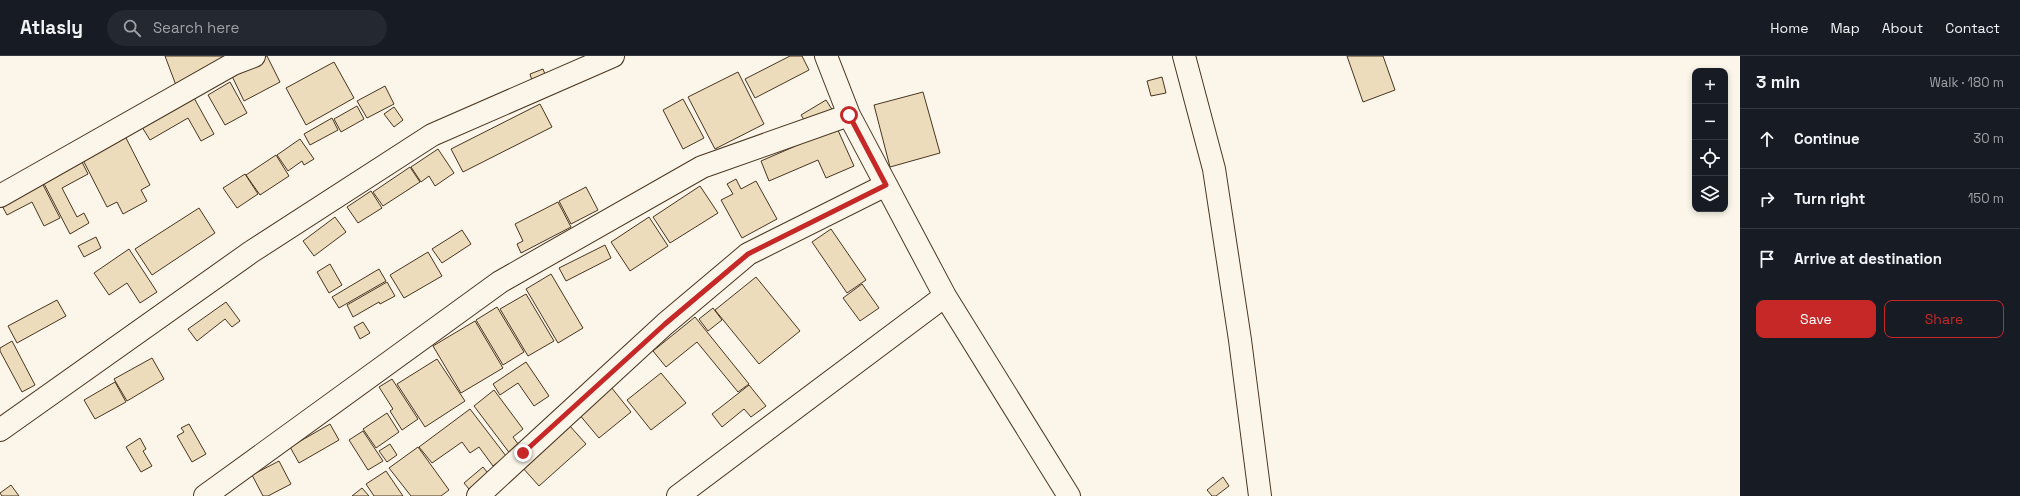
<!DOCTYPE html>
<meta charset="utf-8">
<style>
:root{--surface:#171b24;--page:#242831;--text:#f1f3f6;--muted:#9ea1a6;--line:#363941;--accent:#c62828}
body{margin:0;font-family:"Space Grotesk",sans-serif;background:var(--page);color:var(--text)}
.controls{position:absolute;right:12px;top:12px;display:grid;overflow:hidden;border-radius:8px;box-shadow:0 2px 6px #0003}
.controls button{width:36px;height:36px;display:grid;place-items:center;padding:0;border:0;border-bottom:1px solid var(--line);background:var(--surface);color:var(--text);font:20px sans-serif}
.stop{position:absolute;width:12px;height:12px;margin:-9px;border:3px solid #c62828;border-radius:50%;background:#fff}
.stop.end{background:#c62828;border-color:#fff;box-shadow:0 1px 4px #0008}
.list{margin:0;padding:0;list-style:none}
h2{display:flex;justify-content:space-between;align-items:center;height:52px;margin:0;padding:0 16px;font-size:17px}
h2 small{font-size:13px;font-weight:400;color:var(--muted)}
.list li{display:grid;grid-template-columns:26px 1fr auto;gap:12px;align-items:center;box-sizing:border-box;height:60px;padding:0 16px;border-top:1px solid var(--line)}
.list b{display:block;font-size:15px;white-space:nowrap}
.list em{font-size:13px;font-style:normal;color:var(--muted)}
.actions{display:flex;gap:8px;padding:12px 16px}
.actions a{flex:1;padding:9px 0;border:1px solid var(--accent);border-radius:8px;text-align:center;font-size:14px;color:var(--accent)}
.actions .main{background:var(--accent);color:#fff}
.icon{flex:none;width:22px;height:22px;fill:none;stroke:currentColor;stroke-width:2;stroke-linecap:round;stroke-linejoin:round}
.map{position:relative;flex:none;width:1740px;height:440px;overflow:hidden}
header{display:flex;align-items:center;gap:24px;box-sizing:border-box;height:56px;padding:0 20px;background:var(--surface);border-bottom:1px solid var(--line)}
header strong{font-size:19px}
nav{display:flex;gap:22px;margin-inline-start:auto;font-size:14px}
.search{width:280px;height:36px;background:var(--page);display:flex;align-items:center;gap:10px;box-sizing:border-box;padding:0 14px;border-radius:22px;color:var(--muted);font-size:15px}
main{display:flex}
aside{flex:1;background:var(--surface)}
.map>svg:first-child{display:block}
</style>
<header>
<strong>Atlasly</strong>
<div class="search"><svg class="icon" aria-label="search" viewBox="0 0 24 24"><circle cx="10" cy="10" r="6"/><path d="M15 15l6 6"/></svg>Search here</div>
<nav><a>Home</a><a>Map</a><a>About</a><a>Contact</a></nav>
</header>
<main>
<div class="map">
<svg width="1740" height="440" viewBox="0 0 1740 440">
<rect width="100%" height="100%" fill="#fbf6e9"/>
<!-- building -->
<path fill="#ecdcbc" stroke="#4a3520" d="M165 0H223L226 8 177 32Z
M261 0H267L280 26 244 45 230 16Z
M790 0H802L809 14 755 42 745 23Z
M1347 0H1383L1395 34 1363 46Z
M334 6 354 42 306 69 286 32Z
M543 13 548 26 534 31 530 18Z
M738 16 764 68 715 93 688 41Z
M1162 21 1166 37 1151 40 1147 25Z
M230 26 247 57 225 69 208 39Z
M385 30 394 48 367 62 357 45Z
M923 36 940 97 890 111 874 49Z
M194 42 214 78 201 85 188 62 150 84 142 71Z
M683 43 704 82 683 93 663 54Z
M826 44 833 55 808 70 801 59Z
M540 48 552 71 463 116 451 93Z
M357 50 364 63 341 76 334 63Z
M394 51 403 64 394 71 384 58Z
M332 62 338 74 310 89 304 78Z
M837 72 854 110 826 122 818 104 769 125 761 105Z
M125 80 150 129 141 134 147 145 123 158 117 146 107 151 82 102Z
M300 83 314 103 304 109 302 105 288 115 277 99Z
M438 93 454 117 435 130 429 120 421 126 411 111Z
M276 99 289 120 260 139 246 119Z
M80 102 88 118 62 132 77 161 84 157 89 167 70 178 41 122Z
M410 111 420 126 383 150 373 136Z
M245 118 258 138 237 152 223 132Z
M40 123 60 162 44 170 32 146 7 159 0 146Z
M736 123 741 133 756 125 777 163 742 182 721 144 733 138 727 128Z
M700 130 718 157 670 187 653 161Z
M586 131 598 154 571 168 559 145Z
M371 135 382 152 358 167 347 151Z
M558 146 571 171 521 197 517 188 523 185 515 168Z
M199 152 215 177 152 219 135 193Z
M335 161 346 176 314 200 303 185Z
M649 161 668 190 630 215 611 186Z
M831 173 866 224 847 237 812 186Z
M462 174 471 188 442 207 432 193Z
M96 181 101 192 84 201 78 190Z
M605 189 611 202 566 225 559 212Z
M129 193 157 236 140 247 127 227 109 239 94 217Z
M428 196 442 220 404 242 390 219Z
M330 208 342 229 329 237 317 216Z
M379 213 386 225 339 252 332 241Z
M551 218 583 272 558 287 526 233Z
M756 221 800 275 759 308 715 254Z
M387 226 395 240 380 248 379 246 353 261 347 249Z
M862 228 879 252 860 265 843 242Z
M526 238 554 285 528 300 500 253Z
M57 244 66 260 17 287 8 270Z
M226 246 240 265 232 271 225 263 197 285 188 273Z
M497 251 524 296 503 309 476 264Z
M713 252 722 264 708 275 699 263Z
M695 261 749 328 738 336 697 286 666 311 653 295Z
M475 265 503 312 461 337 433 290Z
M363 266 370 277 360 283 354 271Z
M12 285 35 329 22 336 0 295V292Z
M152 302 164 323 127 345 114 323Z
M437 303 465 345 425 371 397 328Z
M526 306 549 340 534 350 518 327 500 339 493 328Z
M661 317 686 347 651 374 627 344Z
M392 323 418 363 402 374 390 355 393 353 379 331Z
M115 326 126 346 95 363 84 344Z
M749 329 766 350 751 361 744 353 722 371 712 358Z
M611 331 631 356 599 382 578 357Z
M494 334 523 373 513 381 521 392 511 399 474 350Z
M470 353 506 400 493 410 479 391 470 397 462 386 432 407 419 391Z
M387 357 399 376 376 392 363 373Z
M189 368 206 398 192 406 177 380 184 376 181 372Z
M330 368 339 384 299 407 290 391Z
M569 369 586 388 539 430 522 411Z
M363 375 383 405 368 414 349 384Z
M140 382 146 393 143 395 152 410 141 416 126 391Z
M390 388 397 399 387 406 379 395Z
M418 391 449 434 441 440H411L389 412Z
M279 405 291 428 268 440H263L252 419Z
M483 411 492 422 474 439 464 427Z
M386 415 403 440H374L366 428Z
M1223 421 1229 430 1216 440H1212L1207 434Z
M11 429 19 440H2L0 437Z
M362 432 369 440H352Z"/>
<g fill="none" stroke-linecap="round" stroke-linejoin="round">
<defs>
<path id="minor" d="M826 0 849 59 945 240 1069 440
M0 140 233 8 254 0
M0 374 251 196 432 79 613 0
M205 440 500 226 702 111 849 59
M478 440 665 268 748 198 886 129
M678 440 945 240"/>
<path id="highway" d="M1184 0 1214 113 1240 284 1260 440"/>
</defs>
<!-- minor casing -->
<use href="#minor" stroke="#4a3520" stroke-width="24"/>
<!-- highway casing -->
<use href="#highway" stroke="#4a3520" stroke-width="24"/>
<!-- minor -->
<use href="#minor" stroke="#fbf6e9" stroke-width="22"/>
<!-- highway -->
<use href="#highway" stroke="#fbf6e9" stroke-width="22"/>
</g>
<g fill="none" stroke-linecap="round" stroke-linejoin="round">
<!-- route -->
<path stroke="#c62828" stroke-width="5" d="M523 397 665 268 748 198 886 129 849 59"/>
</g>
</svg>
<div class="controls">
<button>+</button>
<button>−</button>
<button><svg class="icon" aria-label="locate" viewBox="0 0 24 24"><circle cx="12" cy="12" r="6"/><path d="M12 2v4M12 18v4M2 12h4M18 12h4"/></svg></button>
<button><svg class="icon" aria-label="layers" viewBox="0 0 24 24"><path d="M12 4l9 5-9 5-9-5zM3 14l9 5 9-5"/></svg></button>
</div>
<div class="stop" style="left:849px;top:59px"></div>
<div class="stop end" style="left:523px;top:397px"></div>
</div>
<aside>
<h2>3 min<small>Walk · 180 m</small></h2>
<ul class="list">
<li><svg class="icon" aria-label="ahead" viewBox="0 0 24 24"><path d="M12 20V5M6 11l6-6 6 6"/></svg><div><b>Continue</b></div><em>30 m</em></li>
<li><svg class="icon" aria-label="right" viewBox="0 0 24 24"><path d="M7 20v-9h11M14 6l5 5-5 5"/></svg><div><b>Turn right</b></div><em>150 m</em></li>
<li><svg class="icon" aria-label="arrive" viewBox="0 0 24 24"><path d="M6 21V4h12l-3 4 3 4H6"/></svg><div><b>Arrive at destination</b></div></li>
</ul>
<div class="actions"><a class="main">Save</a><a>Share</a></div>
</aside>
</main>
